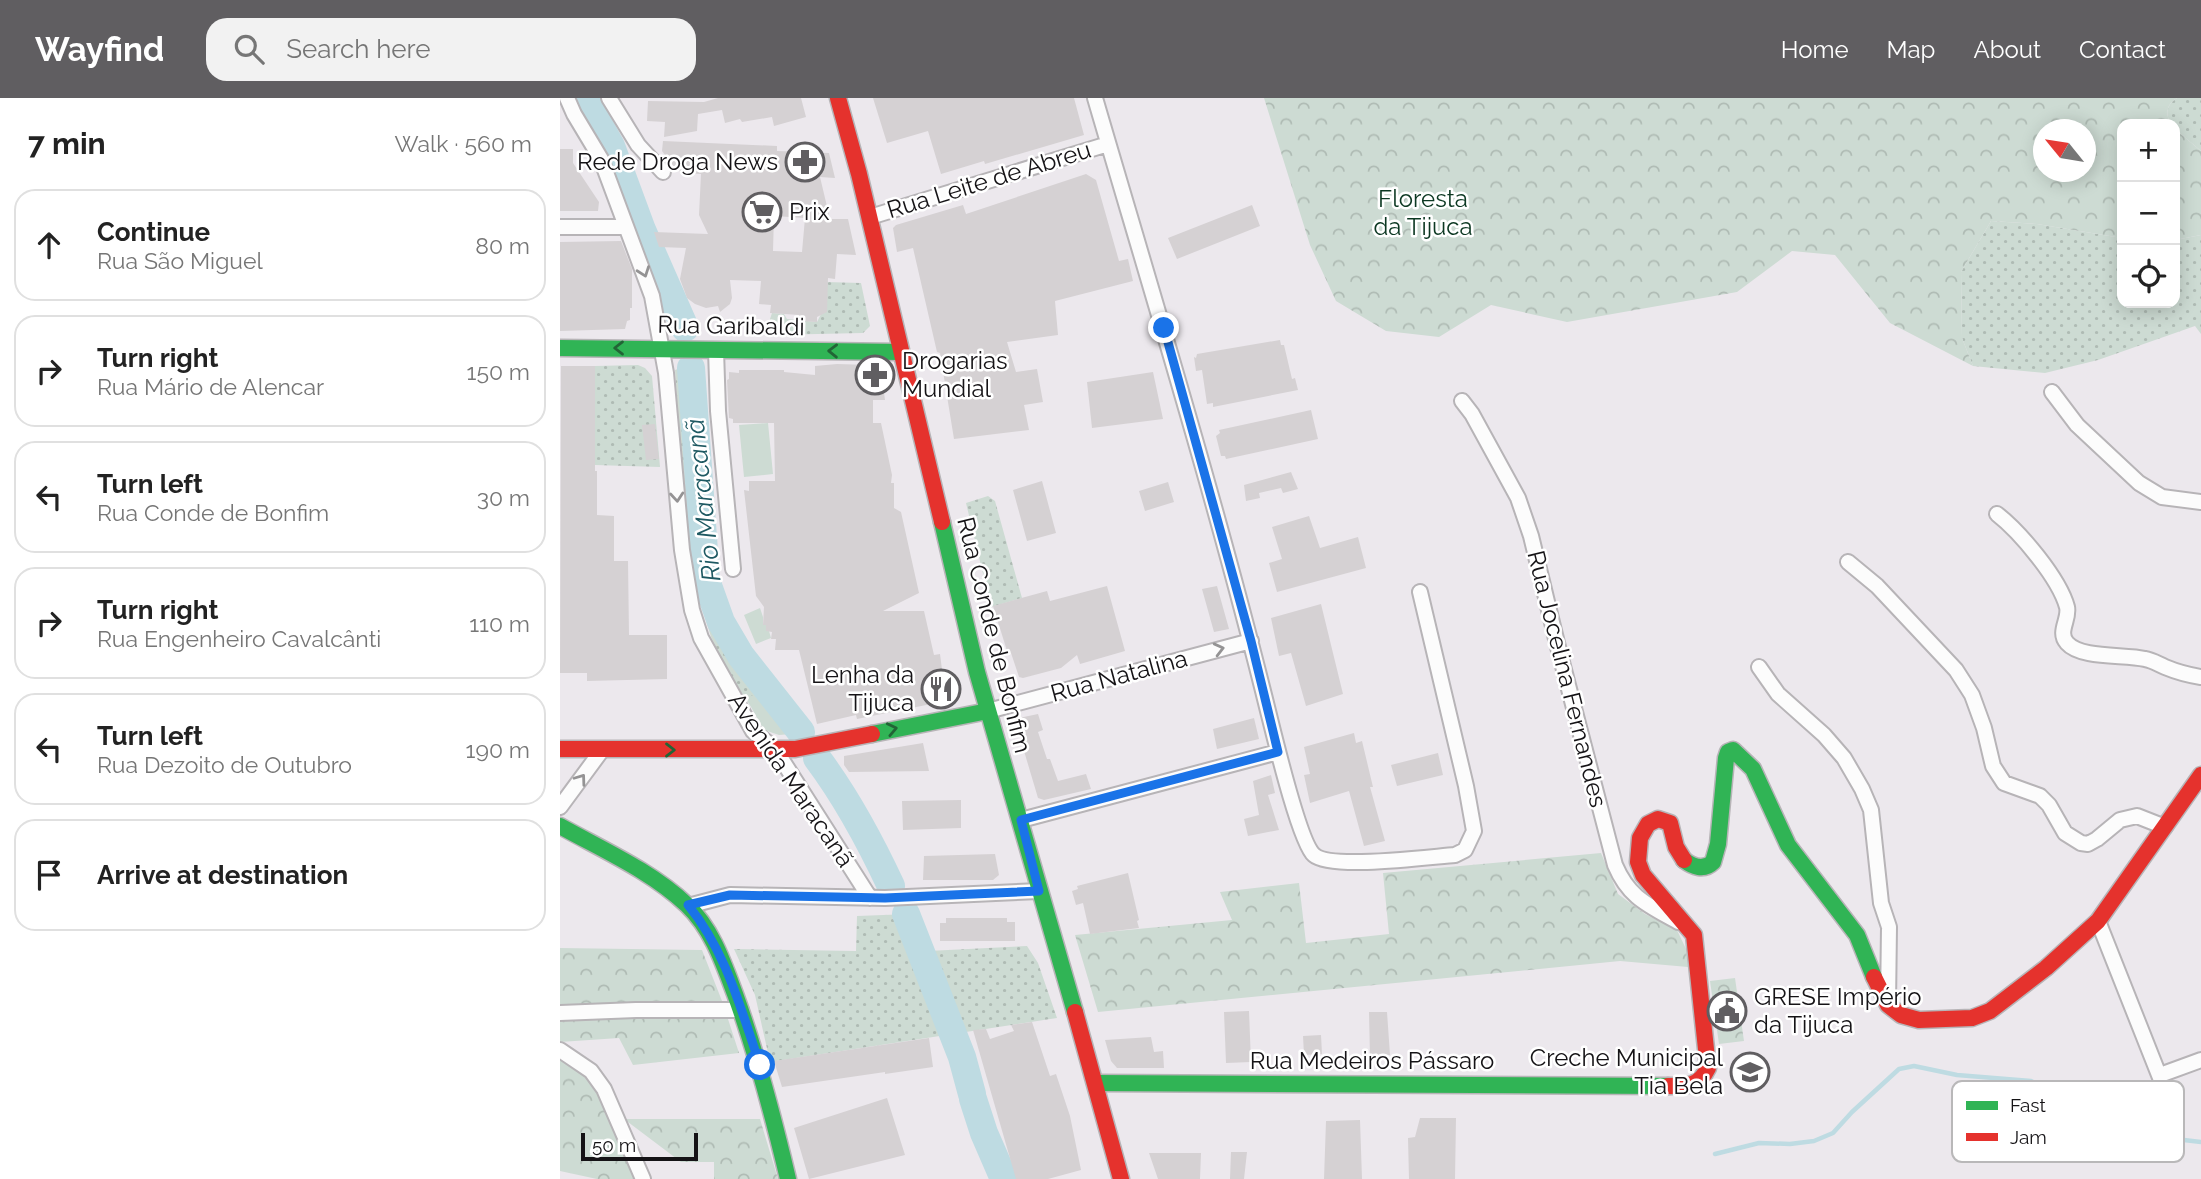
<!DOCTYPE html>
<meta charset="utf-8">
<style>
:root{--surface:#fff;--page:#f2f2f2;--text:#222;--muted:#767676;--line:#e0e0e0;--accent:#605e61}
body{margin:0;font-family:Raleway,sans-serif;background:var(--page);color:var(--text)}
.controls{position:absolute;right:21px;top:21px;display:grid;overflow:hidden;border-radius:14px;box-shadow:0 4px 18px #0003}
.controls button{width:63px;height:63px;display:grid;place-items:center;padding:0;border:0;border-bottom:2px solid var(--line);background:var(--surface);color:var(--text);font:35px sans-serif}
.compass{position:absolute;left:1473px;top:21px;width:63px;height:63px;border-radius:50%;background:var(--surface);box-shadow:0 4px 18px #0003;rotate:300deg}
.scale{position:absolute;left:21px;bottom:18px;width:117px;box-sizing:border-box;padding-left:7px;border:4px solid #151316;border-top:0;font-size:19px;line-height:24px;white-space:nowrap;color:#151316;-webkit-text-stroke:5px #fff;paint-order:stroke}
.stop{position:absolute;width:21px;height:21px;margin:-16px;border:5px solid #1a73e8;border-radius:50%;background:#fff}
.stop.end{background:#1a73e8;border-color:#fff;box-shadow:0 2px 7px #0008}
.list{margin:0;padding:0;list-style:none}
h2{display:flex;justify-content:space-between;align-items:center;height:91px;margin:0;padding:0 28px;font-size:30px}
h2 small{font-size:23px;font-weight:400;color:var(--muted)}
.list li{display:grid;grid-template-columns:46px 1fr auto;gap:21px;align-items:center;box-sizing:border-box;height:112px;margin:0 14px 14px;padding:0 14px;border:2px solid var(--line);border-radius:21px}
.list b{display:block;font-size:26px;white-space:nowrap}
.list p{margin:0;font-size:23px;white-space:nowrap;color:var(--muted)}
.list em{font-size:23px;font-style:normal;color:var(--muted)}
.icon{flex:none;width:38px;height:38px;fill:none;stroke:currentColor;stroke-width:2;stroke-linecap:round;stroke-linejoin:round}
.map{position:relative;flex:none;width:1641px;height:1081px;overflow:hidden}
header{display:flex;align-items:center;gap:42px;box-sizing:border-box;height:98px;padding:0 35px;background:var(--accent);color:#fff}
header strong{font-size:33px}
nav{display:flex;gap:38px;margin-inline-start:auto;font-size:24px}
.search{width:490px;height:63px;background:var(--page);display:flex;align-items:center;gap:18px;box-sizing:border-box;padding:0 24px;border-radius:21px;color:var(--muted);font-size:26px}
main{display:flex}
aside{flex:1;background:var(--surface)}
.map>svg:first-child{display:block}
</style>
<header>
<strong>Wayfind</strong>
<div class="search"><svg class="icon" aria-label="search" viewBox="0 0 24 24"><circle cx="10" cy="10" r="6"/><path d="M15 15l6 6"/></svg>Search here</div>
<nav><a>Home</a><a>Map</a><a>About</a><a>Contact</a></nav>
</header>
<main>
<aside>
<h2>7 min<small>Walk · 560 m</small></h2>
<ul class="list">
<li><svg class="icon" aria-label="ahead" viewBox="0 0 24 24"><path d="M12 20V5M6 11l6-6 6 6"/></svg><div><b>Continue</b><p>Rua São Miguel</p></div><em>80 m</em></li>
<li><svg class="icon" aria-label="right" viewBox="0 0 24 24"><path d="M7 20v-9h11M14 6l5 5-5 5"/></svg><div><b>Turn right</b><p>Rua Mário de Alencar</p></div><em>150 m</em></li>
<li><svg class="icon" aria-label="left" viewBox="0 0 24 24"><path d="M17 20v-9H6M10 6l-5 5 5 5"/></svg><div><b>Turn left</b><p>Rua Conde de Bonfim</p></div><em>30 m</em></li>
<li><svg class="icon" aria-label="right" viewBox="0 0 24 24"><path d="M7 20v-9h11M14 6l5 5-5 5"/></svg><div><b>Turn right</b><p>Rua Engenheiro Cavalcânti</p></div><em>110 m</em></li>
<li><svg class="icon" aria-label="left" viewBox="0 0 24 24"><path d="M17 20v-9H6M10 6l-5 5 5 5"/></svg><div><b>Turn left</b><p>Rua Dezoito de Outubro</p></div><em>190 m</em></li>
<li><svg class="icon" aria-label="arrive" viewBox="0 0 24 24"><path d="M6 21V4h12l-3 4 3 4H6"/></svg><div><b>Arrive at destination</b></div></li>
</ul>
</aside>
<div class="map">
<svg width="1641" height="1081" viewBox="0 0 1641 1081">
<defs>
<pattern id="grass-dots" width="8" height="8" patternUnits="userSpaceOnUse" patternTransform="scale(1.75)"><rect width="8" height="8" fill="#cddbd3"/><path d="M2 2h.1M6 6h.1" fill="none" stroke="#afbbb4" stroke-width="1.8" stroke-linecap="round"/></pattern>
<pattern id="forest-crowns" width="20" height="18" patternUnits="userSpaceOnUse" patternTransform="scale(1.75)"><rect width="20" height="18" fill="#cddbd3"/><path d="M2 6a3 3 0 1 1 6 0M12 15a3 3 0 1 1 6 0" fill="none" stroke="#afbbb4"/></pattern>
</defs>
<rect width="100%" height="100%" fill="#ece8ed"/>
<!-- grass -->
<path fill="url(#grass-dots)" d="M1617 0H1641V53L1615 31V26H1611C1605 16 1606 7 1617 0Z
M1431 123 1477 126 1562 140V205H1615V142L1641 137V236L1635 228 1538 262 1485 275 1413 268 1402 240 1401 174Z
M266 184 301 185 310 228 303 235 213 237 208 227 212 215 224 216 227 221 257 224 262 214H267Z
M78 267 85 270 92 278 100 369 35 367V268Z
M121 270 125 383 135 432 138 479 152 524 160 542 173 564 199 594 191 599V609L169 575 151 539 135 487 122 382 115 272Z
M428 398 435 403 462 500 431 509 406 405Z
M350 816 368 853 467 848 478 865 497 920 210 964 195 897 174 851 296 853 297 818Z"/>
<!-- forest -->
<path fill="url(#forest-crowns)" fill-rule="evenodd" d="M704 0H1617C1606 7 1605 16 1611 26H1562V140L1477 126 1431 123 1401 174 1402 240 1413 268 1330 225 1275 157 1232 153 1177 194 1007 224 931 207 879 239 826 233 776 203 750 147ZM1484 32H1526V74H1484Z
M1615 31 1641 53V137L1615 142Z
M1041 755 1058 796 1085 816 1117 832 1126 851 1128 869 1060 863 538 914 515 837 672 822 660 794 739 785 746 845 829 836 823 775Z
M0 850 142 852 162 903 0 908Z
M1175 880 1184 943 1159 946 1150 883Z
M73 920 168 921 179 955 73 967 59 940 0 944V922Z
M0 962 12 966 32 984 76 1081H37L0 1073Z
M64 1021H200L218 1081H154V1064H121Z"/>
<!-- garden -->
<path fill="#cddbd3" d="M208 325 213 376 184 379 179 327Z
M200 510 203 519V526L206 527V533H209L211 540 196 546 184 517Z
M199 594 231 636 219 637 204 632 191 609V598Z"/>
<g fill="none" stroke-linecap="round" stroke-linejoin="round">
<!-- stream -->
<path stroke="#bedbe2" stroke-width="4.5" d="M1155 1056 1199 1045 1230 1046 1254 1043 1273 1035 1292 1014 1339 971 1354 968 1397 977 1471 983 1516 1009 1563 1042 1585 1045 1607 1040 1641 1044"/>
<!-- river -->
<path stroke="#bedbe2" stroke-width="28" d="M24 0 51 48 82 132 125 230
M131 270 146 482 161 524 181 558 241 634
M257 660C287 700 310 743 331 788
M346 816 402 959 412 996
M413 1001 424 1035 444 1081"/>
</g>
<!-- building -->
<path fill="#d5d1d3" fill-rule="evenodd" d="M158 0H241L246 19 214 28 212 19 182 24 180 21 165 25 162 12 138 16 137 33 104 39 105 24 87 23 88 3 144 4Z
M313 0H514L524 37 425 66 424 63 381 76 368 33 327 45Z
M103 43 217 48V53L269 55 275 80 260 79 270 121H288L296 157 277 156 275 181 268 180 267 214 257 219V224L239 223V217L210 215 211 207 199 206 201 183 170 182 172 200 170 206 160 214 158 208 146 210 135 206 127 200 120 181 126 150 99 149 94 134 148 136 139 117 141 76 122 75 115 70 102 53ZM214 118 245 120 242 154 213 153Z
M0 51H13V65L39 104 38 113H0Z
M526 76 536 82 559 163 568 161 573 183 495 203 498 237 447 244 456 274 477 271 483 304 464 307 469 332 394 341 380 255 377 254 353 150 337 154 333 130 336 127 403 107 406 116Z
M692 107 700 128 617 161 608 140Z
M61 143 72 171V210H70V222L67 223 65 231 0 233V144Z
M720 242 721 247H724L732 281 735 280 738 292 653 309V305L647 306 642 272 636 273 634 259 636 260 637 256Z
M277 266 311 267 321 272 325 302H313V325H321L332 377 331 385H334V410L341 414 359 495 323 513H364L374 557 380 556 386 603 297 621 296 617 257 626 239 552H215L216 541H211L212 534 206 533V527H203L204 509 196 498 184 392 189 393V383H215L214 325H173V321L169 320 167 282 169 281V274L179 275V272H224V274L255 277V268Z
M1 268H35V373H37V417L54 418V463H68L69 537H107V581L27 583V575H0Z
M593 274 603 321 532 330 527 284Z
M751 312 758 341 666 361 665 358H661L656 338 660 335 659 332Z
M95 326 99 361 86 362 82 327Z
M731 374 738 391 723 395 721 390 699 395 700 400 686 403 684 387Z
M482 383 496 435 467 443 453 392Z
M608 384 614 404 585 413 579 393Z
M749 418 760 450 798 439 806 470 717 494 709 465 722 461 712 429Z
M547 488 565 553 520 566 517 557 501 570 463 580 459 579 451 555 448 556 433 508 487 493 490 503Z
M657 488 669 531 654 534 642 491Z
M761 506 783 596 746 608 731 555 719 558 711 520Z
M478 616 483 632 478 634 487 661H490L498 683 526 676 531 691 484 702 478 700 456 626 459 620Z
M694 620 699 641 657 651 653 631Z
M794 635 796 645 802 643 813 689H810L825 743 804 748 789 693 750 705 744 677 750 676 744 649Z
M363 645 369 673 289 674 284 667V658Z
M878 655 883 677 837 688 831 667Z
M711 677 715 695 708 697 719 732 688 738 684 721 699 717 693 683Z
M401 702V730L343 732 342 703Z
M435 756 439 777 433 782H363L364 758Z
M568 775 579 822 577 823 579 830 530 836 523 805 516 807 512 793 518 791 517 788Z
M386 820H447V824H455V843H380V825H386Z
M689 913 691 964 666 965 664 914Z
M809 914H827L830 957 810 959Z
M472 924 490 978 496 976 510 1018 521 1072 488 1081H456L413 932 426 931 430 941 454 933 451 927Z
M761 937 762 956 744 957 743 938Z
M591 939 594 954 603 953 604 970H557L551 963 545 942Z
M369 940 373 969 325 976V974L222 989 214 963Z
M327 1000 345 1057 249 1081 234 1030Z
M860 1020H896L895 1081H849L848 1040 855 1039Z
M800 1022 802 1081H764L766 1023Z
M671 1054H687L684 1081H670Z
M589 1055H641L640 1081H598Z"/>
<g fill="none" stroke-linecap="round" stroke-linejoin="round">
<defs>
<path id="street" d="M7 0 14 16 41 61 92 198 106 275 122 452 132 512 141 540 193 633 215 651 310 800
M49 0 78 47 103 74
M535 0C595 205 658 410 709 617 715 641 740 745 754 757 771 772 869 759 895 757L905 752 914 733 906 688 860 494
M310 119 548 46
M0 129H66
M156 252 158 313 173 471
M1492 294 1517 327 1579 385 1602 399 1641 404
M902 303 912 316 958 400 971 438 997 545 1055 767C1069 800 1088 807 1118 824
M1437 416C1460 434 1499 480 1507 509 1510 521 1497 534 1507 545 1521 561 1565 556 1585 561 1592 562 1598 566 1605 569 1617 574 1628 577 1641 579
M1288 464 1317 488 1396 572 1412 597 1424 630 1433 668 1444 685 1480 698 1489 707 1505 735 1521 745 1528 746 1537 741 1560 722 1577 718 1605 729
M1199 569 1218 596 1264 637 1284 660 1302 691 1311 712 1321 805 1329 829 1328 906
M428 613 691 543
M0 709 42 652
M461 722 718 654
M128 808 170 797 325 800 479 793
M1538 823 1614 1015
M0 915 76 912H181
M0 952 31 973 44 991 83 1081
M1600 977 1641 962"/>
<path id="fast" d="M0 250 341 254
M382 424 417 574 515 914
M312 636 428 613
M0 728C43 752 91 773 127 807 152 831 163 864 175 896 197 956 213 1018 228 1081
M1124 762C1133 769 1144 773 1153 764L1158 746 1166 660 1168 654 1173 652 1193 671 1228 747 1297 837 1314 879
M536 985 1108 988"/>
<path id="jam" d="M278 0 299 76 382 424
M0 651H235L312 636
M1314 879 1328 907 1341 917 1359 922 1412 920 1430 913 1486 870 1538 823 1641 677
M515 914 561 1081
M1108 988C1127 988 1139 989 1148 970L1134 837 1083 777 1078 764 1080 740 1088 726 1098 721 1110 725 1116 749 1124 762"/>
</defs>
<!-- street casing -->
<use href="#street" stroke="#b7b4b7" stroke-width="18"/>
<!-- fast casing -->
<use href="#fast" stroke="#b7b4b7" stroke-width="19"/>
<!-- jam casing -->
<use href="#jam" stroke="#b7b4b7" stroke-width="19"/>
<!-- street -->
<use href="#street" stroke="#fcfcfc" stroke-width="14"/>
<!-- fast -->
<use href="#fast" stroke="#30b455" stroke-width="16"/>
<!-- jam -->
<use href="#jam" stroke="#e5322d" stroke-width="16"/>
</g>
<!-- one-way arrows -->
<defs><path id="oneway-chevron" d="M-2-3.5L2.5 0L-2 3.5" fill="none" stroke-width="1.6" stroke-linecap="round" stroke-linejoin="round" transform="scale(1.75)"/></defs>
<g stroke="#949394">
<use href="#oneway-chevron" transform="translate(84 174) rotate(70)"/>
<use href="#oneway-chevron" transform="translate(117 399) rotate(85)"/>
<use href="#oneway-chevron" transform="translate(659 551) rotate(-14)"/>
<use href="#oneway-chevron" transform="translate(21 681) rotate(-54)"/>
</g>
<g stroke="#226436">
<use href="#oneway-chevron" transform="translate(59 250) rotate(180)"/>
<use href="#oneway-chevron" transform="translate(273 253) rotate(-179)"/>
<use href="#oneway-chevron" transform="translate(332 631) rotate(-12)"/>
<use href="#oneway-chevron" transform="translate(110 652)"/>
</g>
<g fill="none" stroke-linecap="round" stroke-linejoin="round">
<!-- route -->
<path stroke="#1a73e8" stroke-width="9" d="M200 967C181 912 166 853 128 807L170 797 325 800 479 793 461 722 718 654 691 543 604 230"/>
</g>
<!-- icons -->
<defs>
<symbol id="pharmacy-ring" viewBox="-11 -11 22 22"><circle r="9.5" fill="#fff" stroke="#605e61" stroke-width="1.5"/><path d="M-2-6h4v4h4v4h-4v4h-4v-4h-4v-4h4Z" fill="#605e61"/></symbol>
<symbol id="supermarket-ring" viewBox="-11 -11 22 22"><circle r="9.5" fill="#fff" stroke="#605e61" stroke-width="1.5"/><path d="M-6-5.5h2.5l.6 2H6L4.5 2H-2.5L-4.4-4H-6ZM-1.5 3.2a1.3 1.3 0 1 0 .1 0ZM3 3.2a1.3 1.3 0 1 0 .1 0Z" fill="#605e61"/></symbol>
<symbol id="restaurant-ring" viewBox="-11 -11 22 22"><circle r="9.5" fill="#fff" stroke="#605e61" stroke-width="1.5"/><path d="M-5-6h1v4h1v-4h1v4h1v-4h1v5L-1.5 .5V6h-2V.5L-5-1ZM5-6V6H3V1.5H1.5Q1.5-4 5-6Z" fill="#605e61"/></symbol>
<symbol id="civic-ring" viewBox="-11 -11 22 22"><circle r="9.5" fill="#fff" stroke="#605e61" stroke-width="1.5"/><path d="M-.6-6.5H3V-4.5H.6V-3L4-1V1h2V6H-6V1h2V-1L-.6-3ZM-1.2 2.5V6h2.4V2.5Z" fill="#605e61"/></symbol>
<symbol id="school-ring" viewBox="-11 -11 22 22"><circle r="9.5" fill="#fff" stroke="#605e61" stroke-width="1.5"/><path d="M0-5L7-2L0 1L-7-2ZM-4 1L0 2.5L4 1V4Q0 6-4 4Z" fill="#605e61"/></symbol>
</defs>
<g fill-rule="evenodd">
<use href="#pharmacy-ring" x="223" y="42" width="44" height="44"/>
<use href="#supermarket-ring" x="180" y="92" width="44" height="44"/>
<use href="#pharmacy-ring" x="293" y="255" width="44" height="44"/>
<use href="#restaurant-ring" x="359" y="569" width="44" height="44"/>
<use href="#civic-ring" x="1145" y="891" width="44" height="44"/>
<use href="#school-ring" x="1168" y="952" width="44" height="44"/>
</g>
<g text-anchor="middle" stroke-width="5" stroke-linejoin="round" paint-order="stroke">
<!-- poi labels -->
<g font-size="24" fill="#151316" stroke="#fff" text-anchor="end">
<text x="218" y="72">Rede Droga News</text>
<text x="229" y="122" text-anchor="start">Prix</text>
<text x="342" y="271" text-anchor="start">Drogarias<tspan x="342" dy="28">Mundial</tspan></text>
<text x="354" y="585">Lenha da<tspan x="354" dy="28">Tijuca</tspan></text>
<text x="1194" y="907" text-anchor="start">GRESE Império<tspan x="1194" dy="28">da Tijuca</tspan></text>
<text x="1163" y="968">Creche Municipal<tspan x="1163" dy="28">Tia Bela</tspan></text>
</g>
<!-- street labels -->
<g font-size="24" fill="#151316" stroke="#fff">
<text transform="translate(429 82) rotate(-17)" y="8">Rua Leite de Abreu</text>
<text transform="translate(171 228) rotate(1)" y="8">Rua Garibaldi</text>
<text transform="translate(434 537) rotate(76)" y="8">Rua Conde de Bonfim</text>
<text transform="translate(559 578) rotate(-15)" y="8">Rua Natalina</text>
<text transform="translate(1007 581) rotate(76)" y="8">Rua Jocelina Fernandes</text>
<text transform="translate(231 682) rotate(56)" y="8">Avenida Maracanã</text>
<text x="812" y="971">Rua Medeiros Pássaro</text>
</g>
<!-- park labels -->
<g font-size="24" fill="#0c3822" stroke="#fff">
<text x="863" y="109">Floresta<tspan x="863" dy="28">da Tijuca</tspan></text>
</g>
<!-- water labels -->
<g font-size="26" font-style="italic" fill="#1e5962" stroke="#fff">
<text transform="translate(143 402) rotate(-96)" y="9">Rio Maracanã</text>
</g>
</g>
<!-- legend -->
<rect x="1392" y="983" width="232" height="81" rx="10" fill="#fff" stroke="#b9b8b9" stroke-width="2"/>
<rect x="1406" y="1003" width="32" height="9" fill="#30b455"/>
<rect x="1406" y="1035" width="32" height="8" fill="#e5322d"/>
<g font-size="19" fill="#151316">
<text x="1450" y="1014">Fast</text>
<text x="1450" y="1046">Jam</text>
</g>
</svg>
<div class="controls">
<button>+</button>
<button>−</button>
<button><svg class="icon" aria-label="locate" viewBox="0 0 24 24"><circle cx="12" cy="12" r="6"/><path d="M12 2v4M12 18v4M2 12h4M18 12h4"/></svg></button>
</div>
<svg class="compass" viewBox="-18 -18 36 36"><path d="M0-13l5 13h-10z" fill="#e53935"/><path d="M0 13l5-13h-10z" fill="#767676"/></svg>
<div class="scale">50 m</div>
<div class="stop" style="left:200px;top:967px"></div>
<div class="stop end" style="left:604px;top:230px"></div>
</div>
</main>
